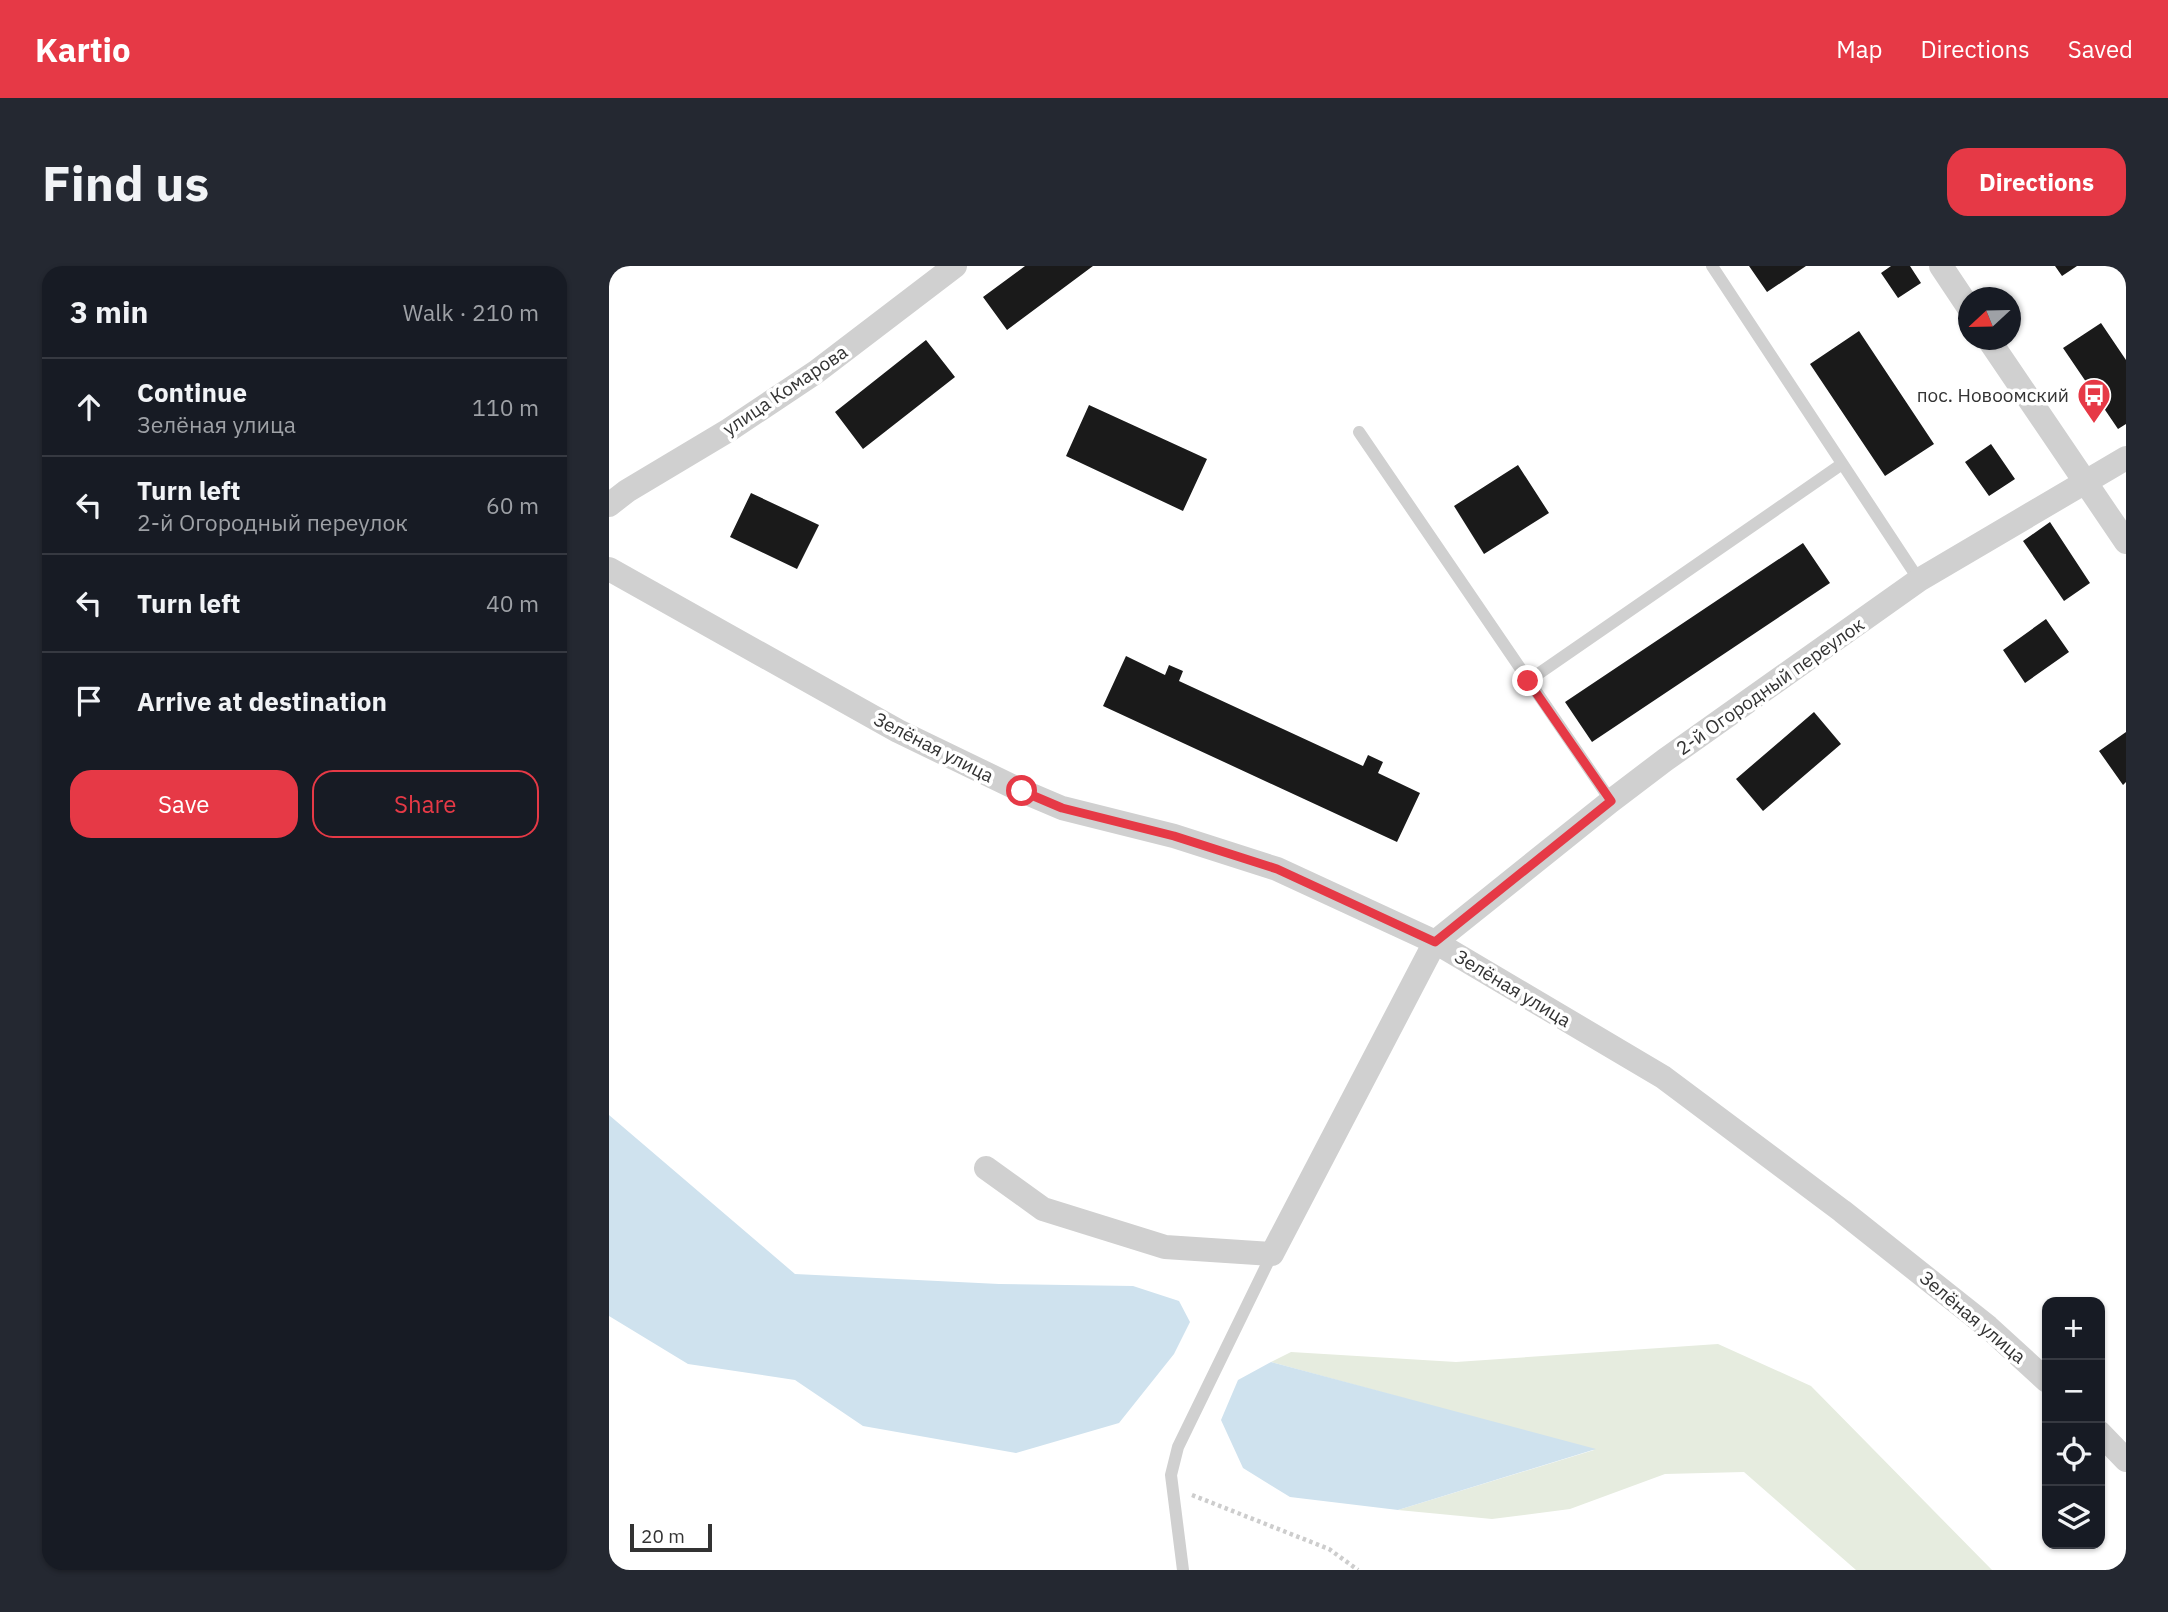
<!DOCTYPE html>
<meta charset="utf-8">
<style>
:root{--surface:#171b24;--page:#242831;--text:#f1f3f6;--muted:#9ea1a6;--line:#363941;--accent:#e63946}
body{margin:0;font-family:"IBM Plex Sans",sans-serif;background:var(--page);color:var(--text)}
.controls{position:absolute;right:21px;bottom:21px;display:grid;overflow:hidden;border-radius:14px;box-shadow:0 2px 5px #0004}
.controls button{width:63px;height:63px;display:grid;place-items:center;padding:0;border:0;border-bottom:2px solid var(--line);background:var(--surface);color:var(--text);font:35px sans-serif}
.compass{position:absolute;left:1349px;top:21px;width:63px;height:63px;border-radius:50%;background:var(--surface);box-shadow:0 2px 5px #0004;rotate:248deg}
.scale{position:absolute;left:21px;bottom:18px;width:82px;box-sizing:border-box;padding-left:7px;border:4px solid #333;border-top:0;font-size:19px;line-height:24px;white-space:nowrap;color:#333;-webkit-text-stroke:5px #fff;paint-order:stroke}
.stop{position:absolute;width:21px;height:21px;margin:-16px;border:5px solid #e63946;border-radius:50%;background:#fff}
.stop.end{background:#e63946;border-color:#fff;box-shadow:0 2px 7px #0008}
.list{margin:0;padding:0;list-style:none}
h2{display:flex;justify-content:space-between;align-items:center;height:91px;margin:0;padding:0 28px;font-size:30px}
h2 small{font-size:23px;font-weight:400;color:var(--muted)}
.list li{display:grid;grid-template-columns:46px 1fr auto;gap:21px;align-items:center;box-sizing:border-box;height:98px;padding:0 28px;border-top:2px solid var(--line)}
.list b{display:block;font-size:26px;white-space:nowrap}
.list p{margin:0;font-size:23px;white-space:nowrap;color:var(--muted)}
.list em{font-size:23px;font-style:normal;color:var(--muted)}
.actions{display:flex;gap:14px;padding:21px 28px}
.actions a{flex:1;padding:16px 0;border:2px solid var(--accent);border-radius:21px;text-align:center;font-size:24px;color:var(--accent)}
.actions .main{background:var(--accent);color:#fff}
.icon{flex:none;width:38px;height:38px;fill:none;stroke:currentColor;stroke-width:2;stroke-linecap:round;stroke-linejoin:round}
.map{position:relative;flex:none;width:1517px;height:1304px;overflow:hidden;border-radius:21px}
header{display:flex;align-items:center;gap:42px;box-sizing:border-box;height:98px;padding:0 35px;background:var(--accent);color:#fff}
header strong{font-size:33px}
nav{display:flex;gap:38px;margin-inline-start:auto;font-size:24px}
.intro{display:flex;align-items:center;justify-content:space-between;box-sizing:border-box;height:168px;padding:0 42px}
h1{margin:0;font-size:49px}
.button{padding:18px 32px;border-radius:21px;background:var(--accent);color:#fff;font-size:24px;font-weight:700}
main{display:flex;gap:42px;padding:0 42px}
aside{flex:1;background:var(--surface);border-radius:21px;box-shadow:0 2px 5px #0004}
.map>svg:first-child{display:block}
</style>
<header>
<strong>Kartio</strong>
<nav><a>Map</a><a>Directions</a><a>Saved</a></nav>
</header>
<div class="intro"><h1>Find us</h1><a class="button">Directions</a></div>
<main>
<aside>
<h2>3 min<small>Walk · 210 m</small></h2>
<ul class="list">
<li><svg class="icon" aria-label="ahead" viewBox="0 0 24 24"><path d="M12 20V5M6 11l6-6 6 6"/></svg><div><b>Continue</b><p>Зелёная улица</p></div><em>110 m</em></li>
<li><svg class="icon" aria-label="left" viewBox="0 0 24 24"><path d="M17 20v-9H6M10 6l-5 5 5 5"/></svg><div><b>Turn left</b><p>2-й Огородный переулок</p></div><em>60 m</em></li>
<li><svg class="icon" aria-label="left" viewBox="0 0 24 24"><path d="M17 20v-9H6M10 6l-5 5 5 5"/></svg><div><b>Turn left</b></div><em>40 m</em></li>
<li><svg class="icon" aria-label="arrive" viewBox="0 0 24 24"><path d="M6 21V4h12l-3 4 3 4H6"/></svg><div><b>Arrive at destination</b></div></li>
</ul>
<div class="actions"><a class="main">Save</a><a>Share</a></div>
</aside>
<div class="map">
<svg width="1517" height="1304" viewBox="0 0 1517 1304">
<rect width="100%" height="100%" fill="#fff"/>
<!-- green -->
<path fill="#e6ecdf" d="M1109 1078 1202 1120 1383 1304H1247L1135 1206 1056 1208 961 1243 883 1253 789 1244 985 1184 662 1096 682 1086 847 1096Z"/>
<!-- water -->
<path fill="#cfe2ee" d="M0 849 186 1008 390 1018 524 1020 570 1035 581 1056 565 1088 510 1157 407 1187 254 1160 186 1114 79 1098 0 1050Z
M662 1096 987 1183 789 1244 681 1231 634 1202 612 1154 629 1114Z"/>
<!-- building -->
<path fill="#1a1a1a" d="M416 0H484L398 64 374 31Z
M1140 0H1197L1158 26Z
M1282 0H1301L1312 17 1289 32 1272 7Z
M1446 0H1468L1453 10Z
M1492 57 1517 94V158L1509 163 1454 82Z
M1250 65 1325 178 1276 210 1201 98Z
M317 74 346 111 254 183 226 146Z
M480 139 598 193 574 245 457 190Z
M1382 178 1406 213 1380 230 1356 196Z
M909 199 940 247 875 288 845 240Z
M142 227 210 259 188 303 121 271Z
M1441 256 1481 317 1455 335 1414 275Z
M1194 277 1221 317 983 476 956 436Z
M1437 353 1460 386 1416 417 1394 384Z
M517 390 556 409 560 399 574 405 570 415 754 500 759 489 774 496 769 507 811 527 788 576 494 440Z
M1205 446 1232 478 1154 545 1127 513Z
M1517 466V516L1514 519 1490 485Z"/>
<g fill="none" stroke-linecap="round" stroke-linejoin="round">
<!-- path -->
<path stroke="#cdcdcd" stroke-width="4.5" stroke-dasharray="3.5 3.5" stroke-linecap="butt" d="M583 1229 720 1283 749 1304"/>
<!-- service -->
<path stroke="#d0d0d0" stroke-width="12" d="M1103 0 1310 314
M750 166 1002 535
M919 415 1233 198
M574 1304 562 1209 569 1181 663 988"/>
<!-- minor -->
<path stroke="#d0d0d0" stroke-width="24" d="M1332 0 1360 42
M1380 74 1517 276
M0 239 18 225 120 164 207 106 346 0
M0 303 289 465 413 525 453 542 565 570 668 603 826 676 1054 811 1233 945 1379 1061 1438 1115
M377 902 434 943 556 981 663 988 826 676 1002 535 1056 494 1310 314 1517 192
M1491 1167 1517 1194"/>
</g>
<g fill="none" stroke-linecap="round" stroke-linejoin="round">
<!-- route -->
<path stroke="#e63946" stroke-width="9" d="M413 525 453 542 565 570 668 603 826 676 1002 535 919 415"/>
</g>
<!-- icons -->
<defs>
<symbol id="bus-pin" viewBox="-11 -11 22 30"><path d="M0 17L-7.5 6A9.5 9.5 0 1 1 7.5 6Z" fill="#e63946" stroke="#fff"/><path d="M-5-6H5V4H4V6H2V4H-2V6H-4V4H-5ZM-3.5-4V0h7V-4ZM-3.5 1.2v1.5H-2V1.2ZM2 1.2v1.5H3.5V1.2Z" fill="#fff"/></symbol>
</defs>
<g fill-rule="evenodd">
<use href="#bus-pin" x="1466" y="110" width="38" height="52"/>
</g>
<g text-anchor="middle" stroke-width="7" stroke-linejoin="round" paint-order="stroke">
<!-- street labels -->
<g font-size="19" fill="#333" stroke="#fff">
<text transform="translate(176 124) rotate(-34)" y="7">улица Комарова</text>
<text transform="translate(1161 420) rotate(-35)" y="7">2-й Огородный переулок</text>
<text transform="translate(325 481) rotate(27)" y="7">Зелёная улица</text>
<text transform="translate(904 722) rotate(31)" y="7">Зелёная улица</text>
<text transform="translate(1364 1051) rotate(40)" y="7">Зелёная улица</text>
</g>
<!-- poi labels -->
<g font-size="19" fill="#333" stroke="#fff" text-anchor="end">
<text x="1460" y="136">пос. Новоомский</text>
</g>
</g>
</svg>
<div class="controls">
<button>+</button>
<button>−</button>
<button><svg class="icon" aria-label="locate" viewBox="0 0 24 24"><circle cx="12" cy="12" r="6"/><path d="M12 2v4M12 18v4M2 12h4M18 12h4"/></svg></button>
<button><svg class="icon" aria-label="layers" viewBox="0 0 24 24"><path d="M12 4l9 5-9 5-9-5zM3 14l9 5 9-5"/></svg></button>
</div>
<svg class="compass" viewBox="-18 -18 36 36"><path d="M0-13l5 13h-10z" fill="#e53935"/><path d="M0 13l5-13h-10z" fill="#9ea1a6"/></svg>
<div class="scale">20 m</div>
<div class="stop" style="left:413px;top:525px"></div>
<div class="stop end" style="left:919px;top:415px"></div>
</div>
</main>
